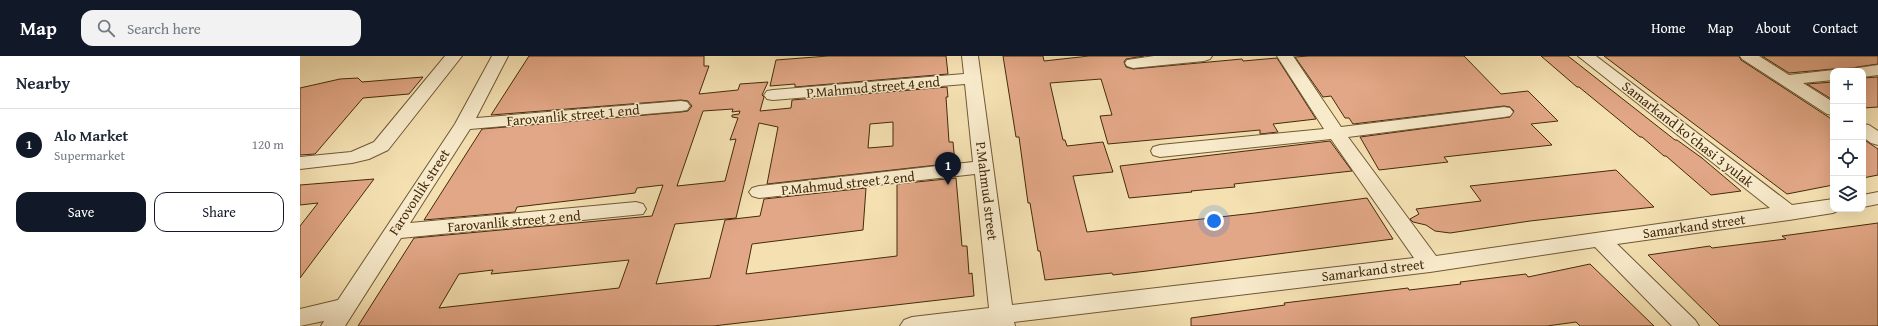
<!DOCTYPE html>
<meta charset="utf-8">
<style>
:root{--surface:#fff;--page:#f2f2f3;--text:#1f2937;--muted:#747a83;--line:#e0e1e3;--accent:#111827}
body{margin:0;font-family:"Gentium Book Plus",serif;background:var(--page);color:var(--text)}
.controls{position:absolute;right:12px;top:12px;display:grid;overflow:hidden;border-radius:8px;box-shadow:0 4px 16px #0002}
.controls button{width:36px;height:36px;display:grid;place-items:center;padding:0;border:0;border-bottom:1px solid var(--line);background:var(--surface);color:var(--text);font:20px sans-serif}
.you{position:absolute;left:914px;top:165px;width:14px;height:14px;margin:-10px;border:3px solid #fff;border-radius:50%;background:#1a73e8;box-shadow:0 0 0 6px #1a73e833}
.badge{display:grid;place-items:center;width:26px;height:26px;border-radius:50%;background:var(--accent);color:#fff;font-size:13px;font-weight:700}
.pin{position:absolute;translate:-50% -33px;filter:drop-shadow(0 1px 2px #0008)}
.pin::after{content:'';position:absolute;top:21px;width:14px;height:12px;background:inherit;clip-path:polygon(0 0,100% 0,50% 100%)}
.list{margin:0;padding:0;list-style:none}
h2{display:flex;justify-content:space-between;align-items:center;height:52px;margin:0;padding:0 16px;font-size:17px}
h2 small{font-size:13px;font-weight:400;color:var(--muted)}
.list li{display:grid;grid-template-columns:26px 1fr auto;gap:12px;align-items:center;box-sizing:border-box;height:72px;padding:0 16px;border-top:1px solid var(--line)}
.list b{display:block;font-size:15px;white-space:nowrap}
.list p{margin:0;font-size:13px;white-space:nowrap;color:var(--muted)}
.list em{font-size:13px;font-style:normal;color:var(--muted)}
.actions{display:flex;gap:8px;padding:12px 16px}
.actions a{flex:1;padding:9px 0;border:1px solid var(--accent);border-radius:12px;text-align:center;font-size:14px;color:var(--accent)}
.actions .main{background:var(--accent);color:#fff}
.icon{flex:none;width:22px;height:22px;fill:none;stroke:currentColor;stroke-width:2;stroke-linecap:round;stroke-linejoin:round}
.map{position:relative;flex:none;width:1578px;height:270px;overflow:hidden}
header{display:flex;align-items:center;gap:24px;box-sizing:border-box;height:56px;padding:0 20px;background:var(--accent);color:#fff}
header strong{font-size:19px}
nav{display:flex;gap:22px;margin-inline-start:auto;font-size:14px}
.search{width:280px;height:36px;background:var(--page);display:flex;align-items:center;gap:10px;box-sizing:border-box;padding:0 14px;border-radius:12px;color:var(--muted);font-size:15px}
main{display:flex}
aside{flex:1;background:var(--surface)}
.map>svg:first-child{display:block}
</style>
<header>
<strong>Map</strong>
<div class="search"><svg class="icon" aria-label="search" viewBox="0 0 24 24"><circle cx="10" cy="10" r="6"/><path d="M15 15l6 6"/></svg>Search here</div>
<nav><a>Home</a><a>Map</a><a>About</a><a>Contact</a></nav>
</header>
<main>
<aside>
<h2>Nearby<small></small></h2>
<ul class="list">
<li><span class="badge">1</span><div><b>Alo Market</b><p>Supermarket</p></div><em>120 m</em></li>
</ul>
<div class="actions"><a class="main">Save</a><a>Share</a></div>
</aside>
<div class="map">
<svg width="1578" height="270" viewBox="0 0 1578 270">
<rect width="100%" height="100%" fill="#f4e0b1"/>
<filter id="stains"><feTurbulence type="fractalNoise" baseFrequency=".005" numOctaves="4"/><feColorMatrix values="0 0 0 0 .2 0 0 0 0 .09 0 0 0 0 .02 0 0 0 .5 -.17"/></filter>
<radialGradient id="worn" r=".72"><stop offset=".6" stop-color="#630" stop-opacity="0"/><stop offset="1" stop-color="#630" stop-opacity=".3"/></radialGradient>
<!-- building -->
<path fill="#e2a786" stroke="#442b0b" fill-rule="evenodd" d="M229 0H404V10H409L399 38 438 34 440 28 468 26 462 39 464 41 460 55 491 52 492 44 647 31 648 41H646L649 86H653L655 107 467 128 478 71 459 67 436 162 375 168 356 228 410 222 425 164 460 160 464 143 566 132 563 174 452 188 446 218 597 200V128L656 122 662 190H667L669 218 672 217 674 240 413 270H58L114 182 352 160 363 129 337 132 335 137 217 151 215 156 124 164 182 73 381 56 388 55 392 50 388 45 381 44 191 59ZM433 53 432 56 440 55 439 58 432 59V61L438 62 430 84 436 83 425 125 377 130 403 55ZM593 66V90L568 92 570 68ZM329 204 319 232 139 252 159 218 193 214 191 218Z
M528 0H646L648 18 495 31V28L470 30 476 4Z
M703 0H743L744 5 789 0H844L826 3 824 6 826 11 833 13 942 3 943 5 977 2 1016 63 973 68 978 76 960 78V74L808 88 800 60 812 59 801 23 750 27 763 84H765L767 90 803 86 813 116 773 120 787 176 955 157 1067 142 1093 183 847 215 813 219 812 217 745 224 740 195H738L730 147H728L719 81H716Z
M1009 0H1164L1201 38 1228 35 1258 65 1231 68 1252 89 1144 101 1148 106 1079 114 1060 81 1210 61 1214 55 1210 51 1204 50 1053 68 1049 62H1045L1031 40 1023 41 995 1Z
M1241 0H1268L1375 84H1377L1402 102 1441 135 1411 139 1366 100H1364L1342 81H1340L1279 31H1277Z
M1304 0H1439L1441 4 1533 64V129L1487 138Z
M1462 0H1578V8L1557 11 1555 12 1533 13 1489 17Z
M123 21 109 38 63 42 15 98 0 99V32L40 23 58 22 62 26Z
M1578 21V51L1563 52V22Z
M1533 26V44L1507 28Z
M1563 83 1578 93V119L1563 122Z
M1030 85 1052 115 934 128 935 131 891 135 892 136 829 142 820 110Z
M1316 114 1354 151 1230 165 1150 177 1135 175 1126 169 1113 166 1110 163 1119 158 1116 153 1181 145 1170 130Z
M74 123 0 222V170L18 147 0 149V129Z
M1578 167V270H1420L1348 199 1410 190 1412 192 1486 183 1482 180Z
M1290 208 1354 270H1280L1276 266 1247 270H891V262L985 249 984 247 1108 232 1109 234 1161 228 1160 226 1226 218 1228 221Z"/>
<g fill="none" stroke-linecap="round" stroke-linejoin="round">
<defs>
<path id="minor" d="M145 0H162L88 94 69 103 52 107 0 113V101L51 96 74 86Z
M192 0H208L176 62 381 45 387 46 390 50 387 54 381 55 170 73 110 167 336 146 343 148 346 153 343 158 101 182 45 270H21L24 265 0 270V253L38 244 155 68Z
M662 0H678L712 249 1114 202 1031 83 860 101 853 99 851 95 853 91 860 89 1024 73 977 0H993L1041 71 1204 51 1210 52 1213 56 1210 60 1204 61 1048 81 1136 200 1470 152 1278 0H1296L1492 149 1533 143V153H1541L1533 157 1489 164 1317 188 1395 264 1399 270H1372L1295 191 1130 216 714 266 715 270H600L604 264 612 261 689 252 675 118 459 142 452 140 449 136 452 132 459 130 673 106 665 28 473 44 467 43 464 39 467 35 473 34 664 18Z
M854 0H912L910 3 904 5 833 12 827 10 825 7 827 4Z
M1440 0H1459L1489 19 1533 14 1537 15H1533V24L1503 27 1533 46V59L1527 58 1442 3Z
M1578 9V19L1563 21V15H1555L1557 12Z
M1563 68 1569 69 1578 75V89L1571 87 1563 81Z
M1578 136V148L1563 151V139Z"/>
</defs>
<!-- minor casing -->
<use href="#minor" stroke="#705834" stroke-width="2"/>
<!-- minor -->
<use href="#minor" fill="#f8ebcc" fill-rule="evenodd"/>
</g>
<g text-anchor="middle" stroke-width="3" stroke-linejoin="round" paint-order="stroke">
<!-- street labels -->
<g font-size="14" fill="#442b0b" stroke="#f8ebcc">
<text transform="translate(573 31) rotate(-5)" y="5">P.Mahmud street 4 end</text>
<text transform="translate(273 59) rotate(-5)" y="5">Farovanlik street 1 end</text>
<text transform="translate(1388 78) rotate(38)" y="5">Samarkand ko'chasi 3 yulak</text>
<text transform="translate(548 127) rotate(-6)" y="5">P.Mahmud street 2 end</text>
<text transform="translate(687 135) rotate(83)" y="5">P.Mahmud street</text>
<text transform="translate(119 136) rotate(-57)" y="5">Farovonlik street</text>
<text transform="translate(214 165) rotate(-5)" y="5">Farovanlik street 2 end</text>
<text transform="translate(1394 170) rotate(-8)" y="5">Samarkand street</text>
<text transform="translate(1073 214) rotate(-7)" y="5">Samarkand street</text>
</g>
</g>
<rect width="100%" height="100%" filter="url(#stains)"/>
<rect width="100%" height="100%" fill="url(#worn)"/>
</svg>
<div class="controls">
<button>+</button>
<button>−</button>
<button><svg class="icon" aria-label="locate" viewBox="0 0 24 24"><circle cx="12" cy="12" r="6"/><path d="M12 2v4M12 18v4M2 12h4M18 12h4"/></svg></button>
<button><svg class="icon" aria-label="layers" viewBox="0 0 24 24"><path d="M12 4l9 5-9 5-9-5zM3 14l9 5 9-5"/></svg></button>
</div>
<div class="you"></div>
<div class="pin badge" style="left:648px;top:129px">1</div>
</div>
</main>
